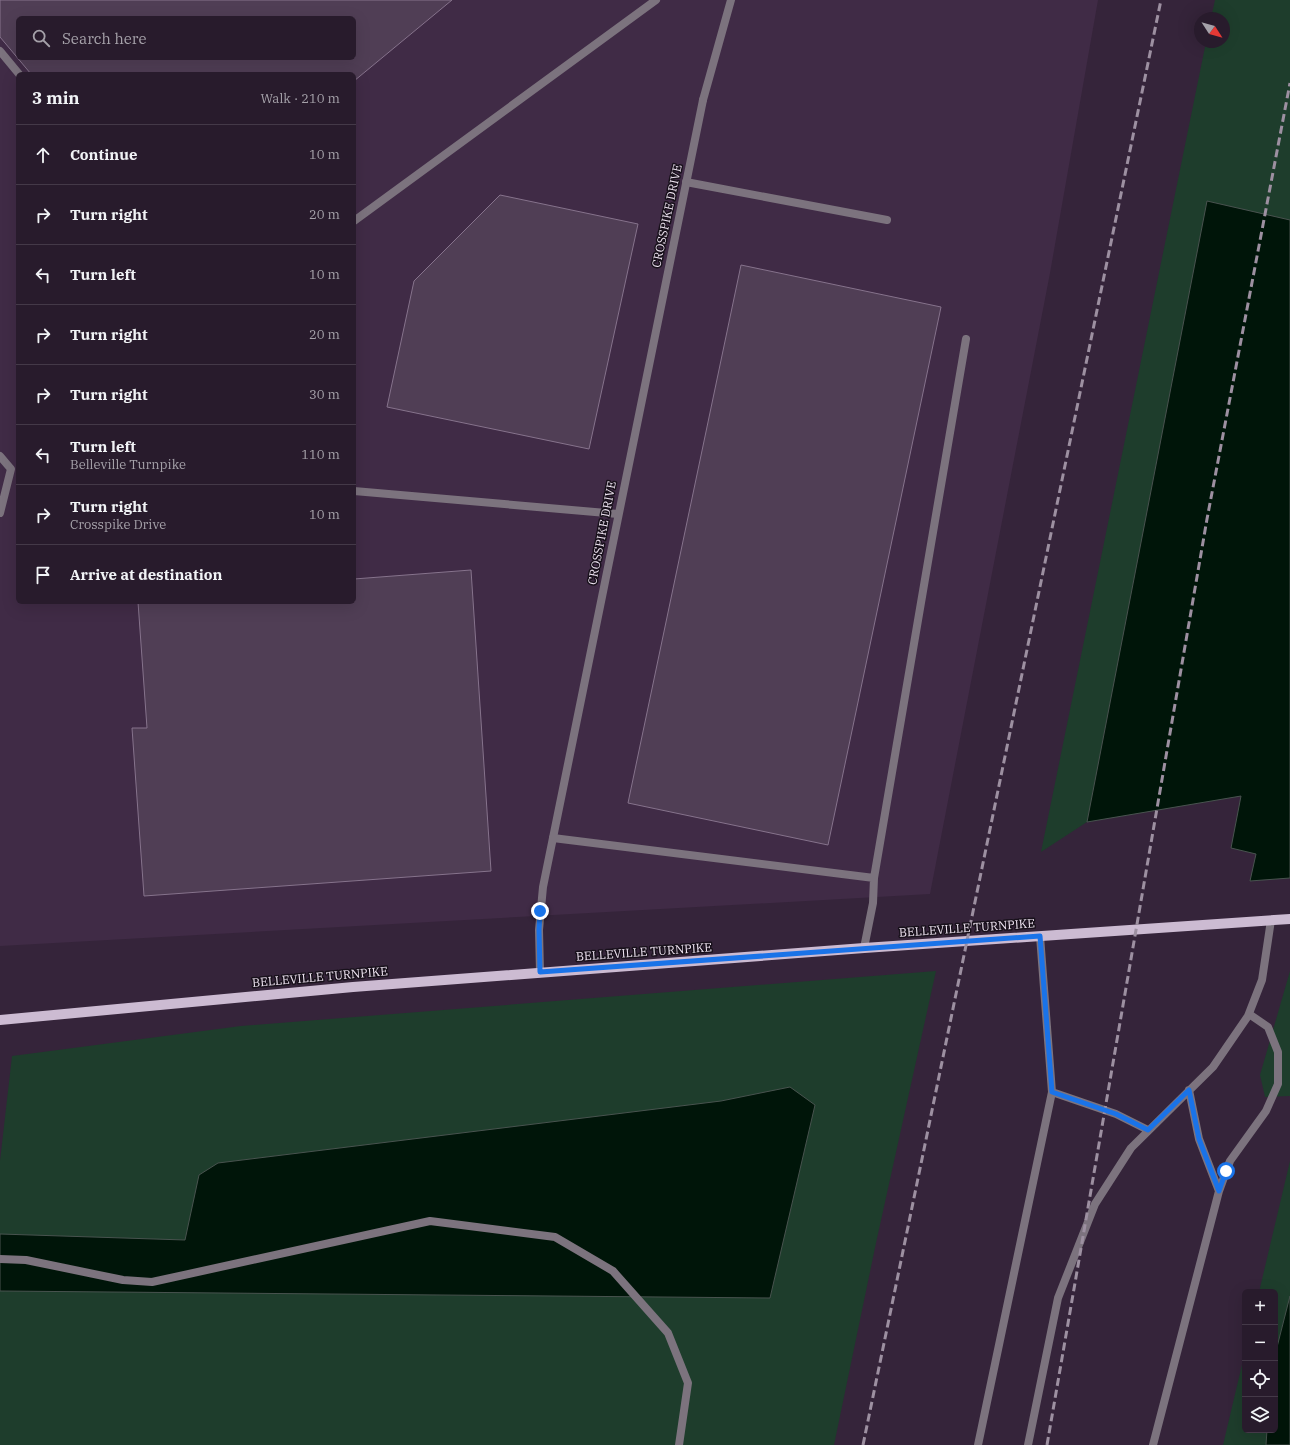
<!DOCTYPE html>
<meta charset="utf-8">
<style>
:root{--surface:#281b2c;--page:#342838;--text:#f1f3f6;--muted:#a5a1a9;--line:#443948}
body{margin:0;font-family:"IBM Plex Serif",serif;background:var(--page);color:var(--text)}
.controls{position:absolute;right:12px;bottom:12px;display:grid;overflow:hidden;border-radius:6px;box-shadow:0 4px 16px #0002}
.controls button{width:36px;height:36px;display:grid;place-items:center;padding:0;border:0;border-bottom:1px solid var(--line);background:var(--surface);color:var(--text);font:20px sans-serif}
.compass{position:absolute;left:1194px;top:12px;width:36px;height:36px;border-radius:50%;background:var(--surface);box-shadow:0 4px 16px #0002;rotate:126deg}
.stop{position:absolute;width:12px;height:12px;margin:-9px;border:3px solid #1a73e8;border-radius:50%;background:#fff}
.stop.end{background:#1a73e8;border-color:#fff;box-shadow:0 1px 4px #0008}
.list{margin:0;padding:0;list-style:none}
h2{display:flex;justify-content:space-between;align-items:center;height:52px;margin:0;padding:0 16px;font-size:17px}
h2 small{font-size:13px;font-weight:400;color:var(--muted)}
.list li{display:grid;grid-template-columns:26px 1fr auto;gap:12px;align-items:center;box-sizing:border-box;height:60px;padding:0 16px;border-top:1px solid var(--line)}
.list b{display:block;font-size:15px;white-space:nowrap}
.list p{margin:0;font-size:13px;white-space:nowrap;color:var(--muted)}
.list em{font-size:13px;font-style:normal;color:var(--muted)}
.icon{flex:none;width:22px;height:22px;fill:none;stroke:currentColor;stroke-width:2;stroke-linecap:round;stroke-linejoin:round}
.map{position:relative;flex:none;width:1290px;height:1445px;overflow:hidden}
.search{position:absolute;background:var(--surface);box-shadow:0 4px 16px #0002;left:16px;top:16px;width:340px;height:44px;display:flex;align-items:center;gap:10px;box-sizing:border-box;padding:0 14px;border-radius:6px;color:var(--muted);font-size:15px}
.panel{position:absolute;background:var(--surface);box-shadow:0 4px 16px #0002;left:16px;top:72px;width:340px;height:532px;border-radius:6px}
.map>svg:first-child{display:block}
</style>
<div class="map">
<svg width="1290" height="1445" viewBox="0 0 1290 1445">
<rect width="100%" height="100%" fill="#35243a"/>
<!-- built -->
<path fill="#402b46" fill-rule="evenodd" d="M0 0H1098L1050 273 930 894 0 946ZM18 18H354V58H18ZM18 74H354V602H18Z"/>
<!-- green -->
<path fill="#1e3d2c" d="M1215 0H1290V220L1207 201 1087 822 1041 852 1206 42H1224V18H1211Z
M936 971 876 1243 834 1445H0V1161L12 1056 241 1026Z
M1290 971V1096L1265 1097 1260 1075Z
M1290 1161V1445H1223L1245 1352V1430H1275V1292H1259Z"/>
<!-- water -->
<path fill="#001509" stroke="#48534f" d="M1207 201 1290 220V878L1250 881 1256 854 1231 848 1241 796 1087 822Z
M790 1087 815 1105 770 1298 0 1291V1234L185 1240 199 1175 218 1163 721 1101Z
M1290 1296V1445H1266L1267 1430H1275V1355Z"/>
<!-- building -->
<path fill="#503e55" stroke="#86738c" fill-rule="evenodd" d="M0 0H452L354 81V74H31L0 37ZM18 18H354V58H18Z
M500 195 638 224 589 449 387 407 414 281Z
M741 265 941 307 828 845 628 803Z
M471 570 491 871 144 896 132 728H147L138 602H354V579Z"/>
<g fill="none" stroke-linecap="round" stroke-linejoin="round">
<!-- lane -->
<path stroke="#7c737e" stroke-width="8" d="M0 51 19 74
M703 100 731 0
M686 182 887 220
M354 221 656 0
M0 456 11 469 0 513
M354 491 618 514
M553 838 874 878 966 339
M864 948 873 903 874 878
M1052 1092 1116 1114 1148 1130
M1219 1191 1230 1161 1266 1111 1278 1084V1052L1268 1027 1249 1014
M0 1259 26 1260 123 1280 152 1282 430 1221 555 1237 613 1271 668 1333 688 1383 679 1445
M978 1445 1052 1092 1040 936
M1028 1445 1058 1298 1095 1204 1131 1148 1213 1067 1248 1016 1262 980 1271 920
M1153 1445 1219 1191 1199 1139 1189 1090"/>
<!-- street -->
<path stroke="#7c737e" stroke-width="8" d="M540 972 539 930 543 887 703 100"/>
<!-- primary -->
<path stroke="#ccbbd2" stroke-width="10" d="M0 1020 353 987 864 948 1290 919"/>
<!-- rail -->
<path stroke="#9d90a1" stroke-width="3" stroke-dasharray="8 4" stroke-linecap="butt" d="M863 1445 1161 0
M1047 1445 1207 519 1290 83"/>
</g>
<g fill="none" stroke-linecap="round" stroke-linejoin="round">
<!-- route -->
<path stroke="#1a73e8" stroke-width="5" d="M540 911 539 930 540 972 1040 936 1052 1092 1116 1114 1148 1130 1189 1090 1199 1139 1219 1191 1226 1171"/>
</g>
<g text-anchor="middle" stroke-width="3" stroke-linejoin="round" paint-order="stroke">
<!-- street labels -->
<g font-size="12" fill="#f0e5f3" stroke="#18111b">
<text transform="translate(667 216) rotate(-78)" y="4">CROSSPIKE DRIVE</text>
<text transform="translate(602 533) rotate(-79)" y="4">CROSSPIKE DRIVE</text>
<text transform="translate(967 928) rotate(-4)" y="4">BELLEVILLE TURNPIKE</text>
<text transform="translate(644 952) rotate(-4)" y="4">BELLEVILLE TURNPIKE</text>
<text transform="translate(320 977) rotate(-5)" y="4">BELLEVILLE TURNPIKE</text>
</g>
</g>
</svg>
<div class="controls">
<button>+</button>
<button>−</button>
<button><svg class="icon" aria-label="locate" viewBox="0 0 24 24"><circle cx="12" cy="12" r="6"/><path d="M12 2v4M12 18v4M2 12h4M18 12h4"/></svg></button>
<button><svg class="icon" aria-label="layers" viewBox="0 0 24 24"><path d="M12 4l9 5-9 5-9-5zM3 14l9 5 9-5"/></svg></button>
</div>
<svg class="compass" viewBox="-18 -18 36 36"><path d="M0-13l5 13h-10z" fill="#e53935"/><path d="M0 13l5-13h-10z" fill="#a5a1a9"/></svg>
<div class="stop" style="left:1226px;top:1171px"></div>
<div class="stop end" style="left:540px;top:911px"></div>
<div class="search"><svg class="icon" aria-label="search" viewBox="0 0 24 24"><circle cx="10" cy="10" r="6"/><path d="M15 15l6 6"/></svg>Search here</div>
<section class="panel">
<h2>3 min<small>Walk · 210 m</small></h2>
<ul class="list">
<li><svg class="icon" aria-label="ahead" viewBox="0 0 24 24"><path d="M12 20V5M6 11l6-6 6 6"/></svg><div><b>Continue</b></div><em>10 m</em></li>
<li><svg class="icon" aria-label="right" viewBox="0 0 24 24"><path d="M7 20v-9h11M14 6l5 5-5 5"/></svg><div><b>Turn right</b></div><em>20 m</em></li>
<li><svg class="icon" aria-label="left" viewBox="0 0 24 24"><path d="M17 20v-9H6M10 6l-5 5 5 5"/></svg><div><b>Turn left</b></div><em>10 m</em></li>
<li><svg class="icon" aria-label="right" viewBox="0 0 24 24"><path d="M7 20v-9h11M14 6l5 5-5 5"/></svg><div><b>Turn right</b></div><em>20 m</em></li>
<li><svg class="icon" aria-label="right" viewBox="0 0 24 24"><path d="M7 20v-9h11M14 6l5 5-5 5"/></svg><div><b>Turn right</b></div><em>30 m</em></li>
<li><svg class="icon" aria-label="left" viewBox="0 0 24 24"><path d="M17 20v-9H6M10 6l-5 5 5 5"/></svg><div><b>Turn left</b><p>Belleville Turnpike</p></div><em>110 m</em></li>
<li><svg class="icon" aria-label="right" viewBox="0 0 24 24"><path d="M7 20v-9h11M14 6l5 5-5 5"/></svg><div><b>Turn right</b><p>Crosspike Drive</p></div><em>10 m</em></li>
<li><svg class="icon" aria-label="arrive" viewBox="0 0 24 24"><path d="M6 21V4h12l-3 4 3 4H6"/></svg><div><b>Arrive at destination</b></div></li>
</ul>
</section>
</div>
